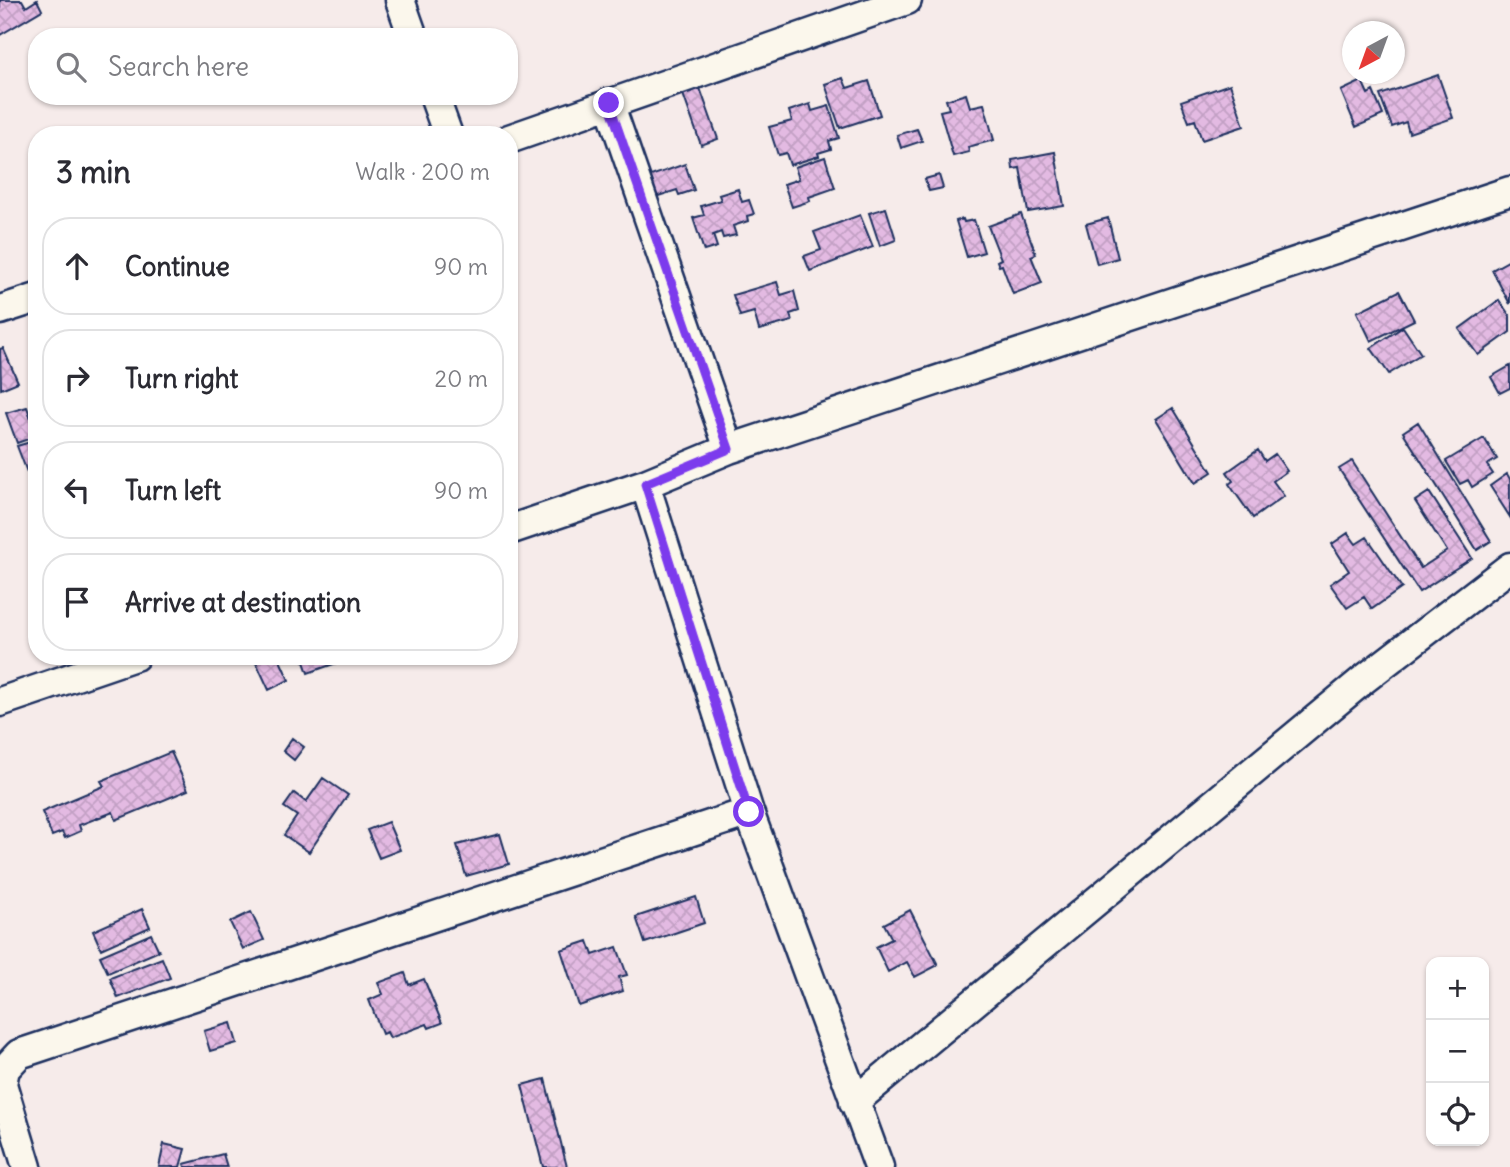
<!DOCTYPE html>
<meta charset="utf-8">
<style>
:root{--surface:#fff;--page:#f2f2f3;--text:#2b2b33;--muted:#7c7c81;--line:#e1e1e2}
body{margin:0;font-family:Delius,sans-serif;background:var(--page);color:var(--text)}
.controls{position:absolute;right:21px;bottom:21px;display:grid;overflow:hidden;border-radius:14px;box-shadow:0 2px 5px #0004}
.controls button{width:63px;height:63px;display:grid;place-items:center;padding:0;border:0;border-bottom:2px solid var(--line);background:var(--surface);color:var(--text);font:35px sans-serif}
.compass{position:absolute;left:1342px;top:21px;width:63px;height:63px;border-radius:50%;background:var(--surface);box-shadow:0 2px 5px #0004;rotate:221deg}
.stop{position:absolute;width:21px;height:21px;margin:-16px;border:5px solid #7c3aed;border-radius:50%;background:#fff}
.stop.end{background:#7c3aed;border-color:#fff;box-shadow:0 2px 7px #0008}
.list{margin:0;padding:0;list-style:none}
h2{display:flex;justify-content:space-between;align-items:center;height:91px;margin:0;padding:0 28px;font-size:30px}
h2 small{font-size:23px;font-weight:400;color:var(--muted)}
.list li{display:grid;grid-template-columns:46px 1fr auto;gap:21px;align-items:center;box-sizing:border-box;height:98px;margin:0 14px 14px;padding:0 14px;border:2px solid var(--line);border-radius:28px}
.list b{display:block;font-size:26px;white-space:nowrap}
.list em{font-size:23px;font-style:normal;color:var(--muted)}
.icon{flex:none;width:38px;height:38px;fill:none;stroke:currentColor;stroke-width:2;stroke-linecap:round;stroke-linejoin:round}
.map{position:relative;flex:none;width:1510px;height:1167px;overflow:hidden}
.search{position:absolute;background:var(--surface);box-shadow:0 2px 5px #0004;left:28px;top:28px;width:490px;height:77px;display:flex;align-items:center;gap:18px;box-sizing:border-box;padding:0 24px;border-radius:28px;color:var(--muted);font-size:26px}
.panel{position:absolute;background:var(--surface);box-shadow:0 2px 5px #0004;left:28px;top:126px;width:490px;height:539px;border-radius:28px}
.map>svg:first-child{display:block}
</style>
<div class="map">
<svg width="1510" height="1167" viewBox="0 0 1510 1167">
<defs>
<pattern id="building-cross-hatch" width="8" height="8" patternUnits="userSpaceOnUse" patternTransform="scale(1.75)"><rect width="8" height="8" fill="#e3bae2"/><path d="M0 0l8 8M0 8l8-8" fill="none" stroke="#c2a0c4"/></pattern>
</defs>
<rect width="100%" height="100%" fill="#f6ebea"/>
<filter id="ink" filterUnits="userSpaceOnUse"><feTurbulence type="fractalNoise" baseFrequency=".0143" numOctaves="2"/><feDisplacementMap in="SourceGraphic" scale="14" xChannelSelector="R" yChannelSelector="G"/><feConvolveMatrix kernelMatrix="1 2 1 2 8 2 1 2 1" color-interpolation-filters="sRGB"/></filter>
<g filter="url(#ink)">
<!-- building -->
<path fill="url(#building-cross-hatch)" stroke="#1b2f5e" stroke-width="2" d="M0 0H22L26 7 37 0 42 10 0 35Z
M1438 75 1453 118 1409 133 1406 122 1392 127 1380 95Z
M843 78 847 88 869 81 880 115 840 128 825 84Z
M1362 81 1368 94 1373 91 1383 115 1356 127 1341 91Z
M1230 84 1244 126 1202 140 1195 120 1189 122 1181 101Z
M700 88 718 139 701 145 683 94Z
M966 94 970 107 984 104 994 140 968 147 969 152 953 156 940 111 949 109 946 100Z
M810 104 812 111 829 106 839 138 829 141 831 149 818 153 819 156 790 165 786 153 778 155 769 127 792 121 789 111Z
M917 129 922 141 901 148 897 135Z
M1055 152 1064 206 1028 212 1020 168 1013 169 1012 160Z
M825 157 835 188 809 197 810 201 792 207 784 184 799 179 795 167Z
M685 164 694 190 679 195 677 190 649 199 642 179Z
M939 175 943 188 929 191 925 179Z
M738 189 742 202 749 200 754 214 747 216 748 221 733 226 736 235 723 238 721 232 713 235 717 247 704 251 693 218 704 215 701 206 721 200 719 195Z
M886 208 896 240 880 246 869 213Z
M1021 214 1036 254 1031 256 1042 283 1013 294 1002 265 999 266 997 261 1001 259 988 226Z
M860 215 873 247 810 271 804 256 821 250 814 232Z
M1108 218 1118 258 1097 264 1086 224Z
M963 219 964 222 974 220 984 252 967 257 956 221Z
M1510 260V304L1492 270Z
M777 282 781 295 794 291 799 311 790 314 792 321 759 330 754 312 740 316 733 295Z
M1399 291 1414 320 1371 341 1357 312Z
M1499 300 1510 316V332L1478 355 1459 329Z
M1403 327 1421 354 1389 374 1371 348Z
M3 348 18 382 1 389 0 349Z
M1510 366V388L1500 393 1491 377Z
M27 407 37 436 17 443 6 413Z
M1173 408 1212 472 1195 483 1156 419Z
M1418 422 1491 541 1477 550 1403 432Z
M1484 438 1497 459 1487 465 1493 474 1472 487 1468 480 1460 484 1446 461Z
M37 440V468L27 472 17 446Z
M1258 450 1265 461 1275 454 1287 471 1273 481 1284 496 1253 518 1229 484 1233 481 1227 472Z
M1352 461 1421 568 1447 551 1415 501 1429 492 1472 558 1419 592 1339 469Z
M1507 474 1510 479V517L1490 486Z
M1348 533 1356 544 1367 537 1402 588 1372 609 1364 597 1347 608 1330 584 1349 571 1332 544Z
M269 656H278L289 680 269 690 256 662Z
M302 656H350L351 658 308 673Z
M292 738 304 747 294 760 283 751Z
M171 752 188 790 116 820 113 812 79 825 81 831 65 838 62 832 52 836 42 812 104 786 101 781Z
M323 778 348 795 309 852 284 835 297 816 284 807 294 793 306 802Z
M388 822 400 850 379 858 367 830Z
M500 834 509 864 466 876 457 845Z
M696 897 704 923 645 943 636 917Z
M142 909 150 927 101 949 93 931Z
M910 910 938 965 915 977 907 962 888 972 876 947 892 939 884 924Z
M251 912 264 940 243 949 230 922Z
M151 934 159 951 108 973 100 956Z
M588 941 593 955 617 947 627 975 619 977 623 991 579 1006 561 950Z
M162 958 170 978 118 998 110 978Z
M405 973 409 985 424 979 442 1023 429 1028 427 1024 390 1038 387 1032 382 1034 369 1000 383 994 378 983Z
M231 1023 237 1043 210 1051 204 1031Z
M545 1079 567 1167H543L522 1085Z
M164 1144 185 1149 180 1167H159Z
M223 1154 227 1167H185L184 1164Z"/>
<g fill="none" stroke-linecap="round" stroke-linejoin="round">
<defs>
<path id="minor" d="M400 0 413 37
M434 96 448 135
M609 103 729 449
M509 139 907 0
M0 310 37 298
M645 484 749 812 879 1167
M509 530 645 484 729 449 1510 191
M0 702 135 656
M854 1102 1363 680 1510 567
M27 1167 2 1084 5 1069 19 1054 749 812"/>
</defs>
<!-- minor casing -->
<use href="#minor" stroke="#1b2f5e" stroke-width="33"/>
<!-- minor -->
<use href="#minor" stroke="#fbf7ec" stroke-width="28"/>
</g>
</g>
<g fill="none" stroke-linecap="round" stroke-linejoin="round" filter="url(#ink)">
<!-- route -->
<path stroke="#7c3aed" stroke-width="9" d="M609 103 729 449 645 484 749 812"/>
</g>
</svg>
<div class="controls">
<button>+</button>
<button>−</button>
<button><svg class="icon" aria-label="locate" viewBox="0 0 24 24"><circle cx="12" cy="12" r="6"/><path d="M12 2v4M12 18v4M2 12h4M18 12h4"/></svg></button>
</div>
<svg class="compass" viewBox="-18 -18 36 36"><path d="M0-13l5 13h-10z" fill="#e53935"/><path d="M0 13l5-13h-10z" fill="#7c7c81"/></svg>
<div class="stop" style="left:749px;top:812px"></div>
<div class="stop end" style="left:609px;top:103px"></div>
<div class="search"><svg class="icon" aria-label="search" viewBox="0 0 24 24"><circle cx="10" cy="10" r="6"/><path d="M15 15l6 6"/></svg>Search here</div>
<section class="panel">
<h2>3 min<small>Walk · 200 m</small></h2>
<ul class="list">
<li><svg class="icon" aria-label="ahead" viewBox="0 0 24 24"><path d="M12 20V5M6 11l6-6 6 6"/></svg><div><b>Continue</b></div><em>90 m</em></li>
<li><svg class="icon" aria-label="right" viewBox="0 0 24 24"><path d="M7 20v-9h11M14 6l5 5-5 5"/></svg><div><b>Turn right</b></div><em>20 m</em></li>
<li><svg class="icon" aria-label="left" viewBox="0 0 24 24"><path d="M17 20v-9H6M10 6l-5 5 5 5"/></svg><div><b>Turn left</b></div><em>90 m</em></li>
<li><svg class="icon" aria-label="arrive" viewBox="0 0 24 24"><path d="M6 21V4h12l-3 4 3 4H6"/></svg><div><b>Arrive at destination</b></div></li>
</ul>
</section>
</div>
